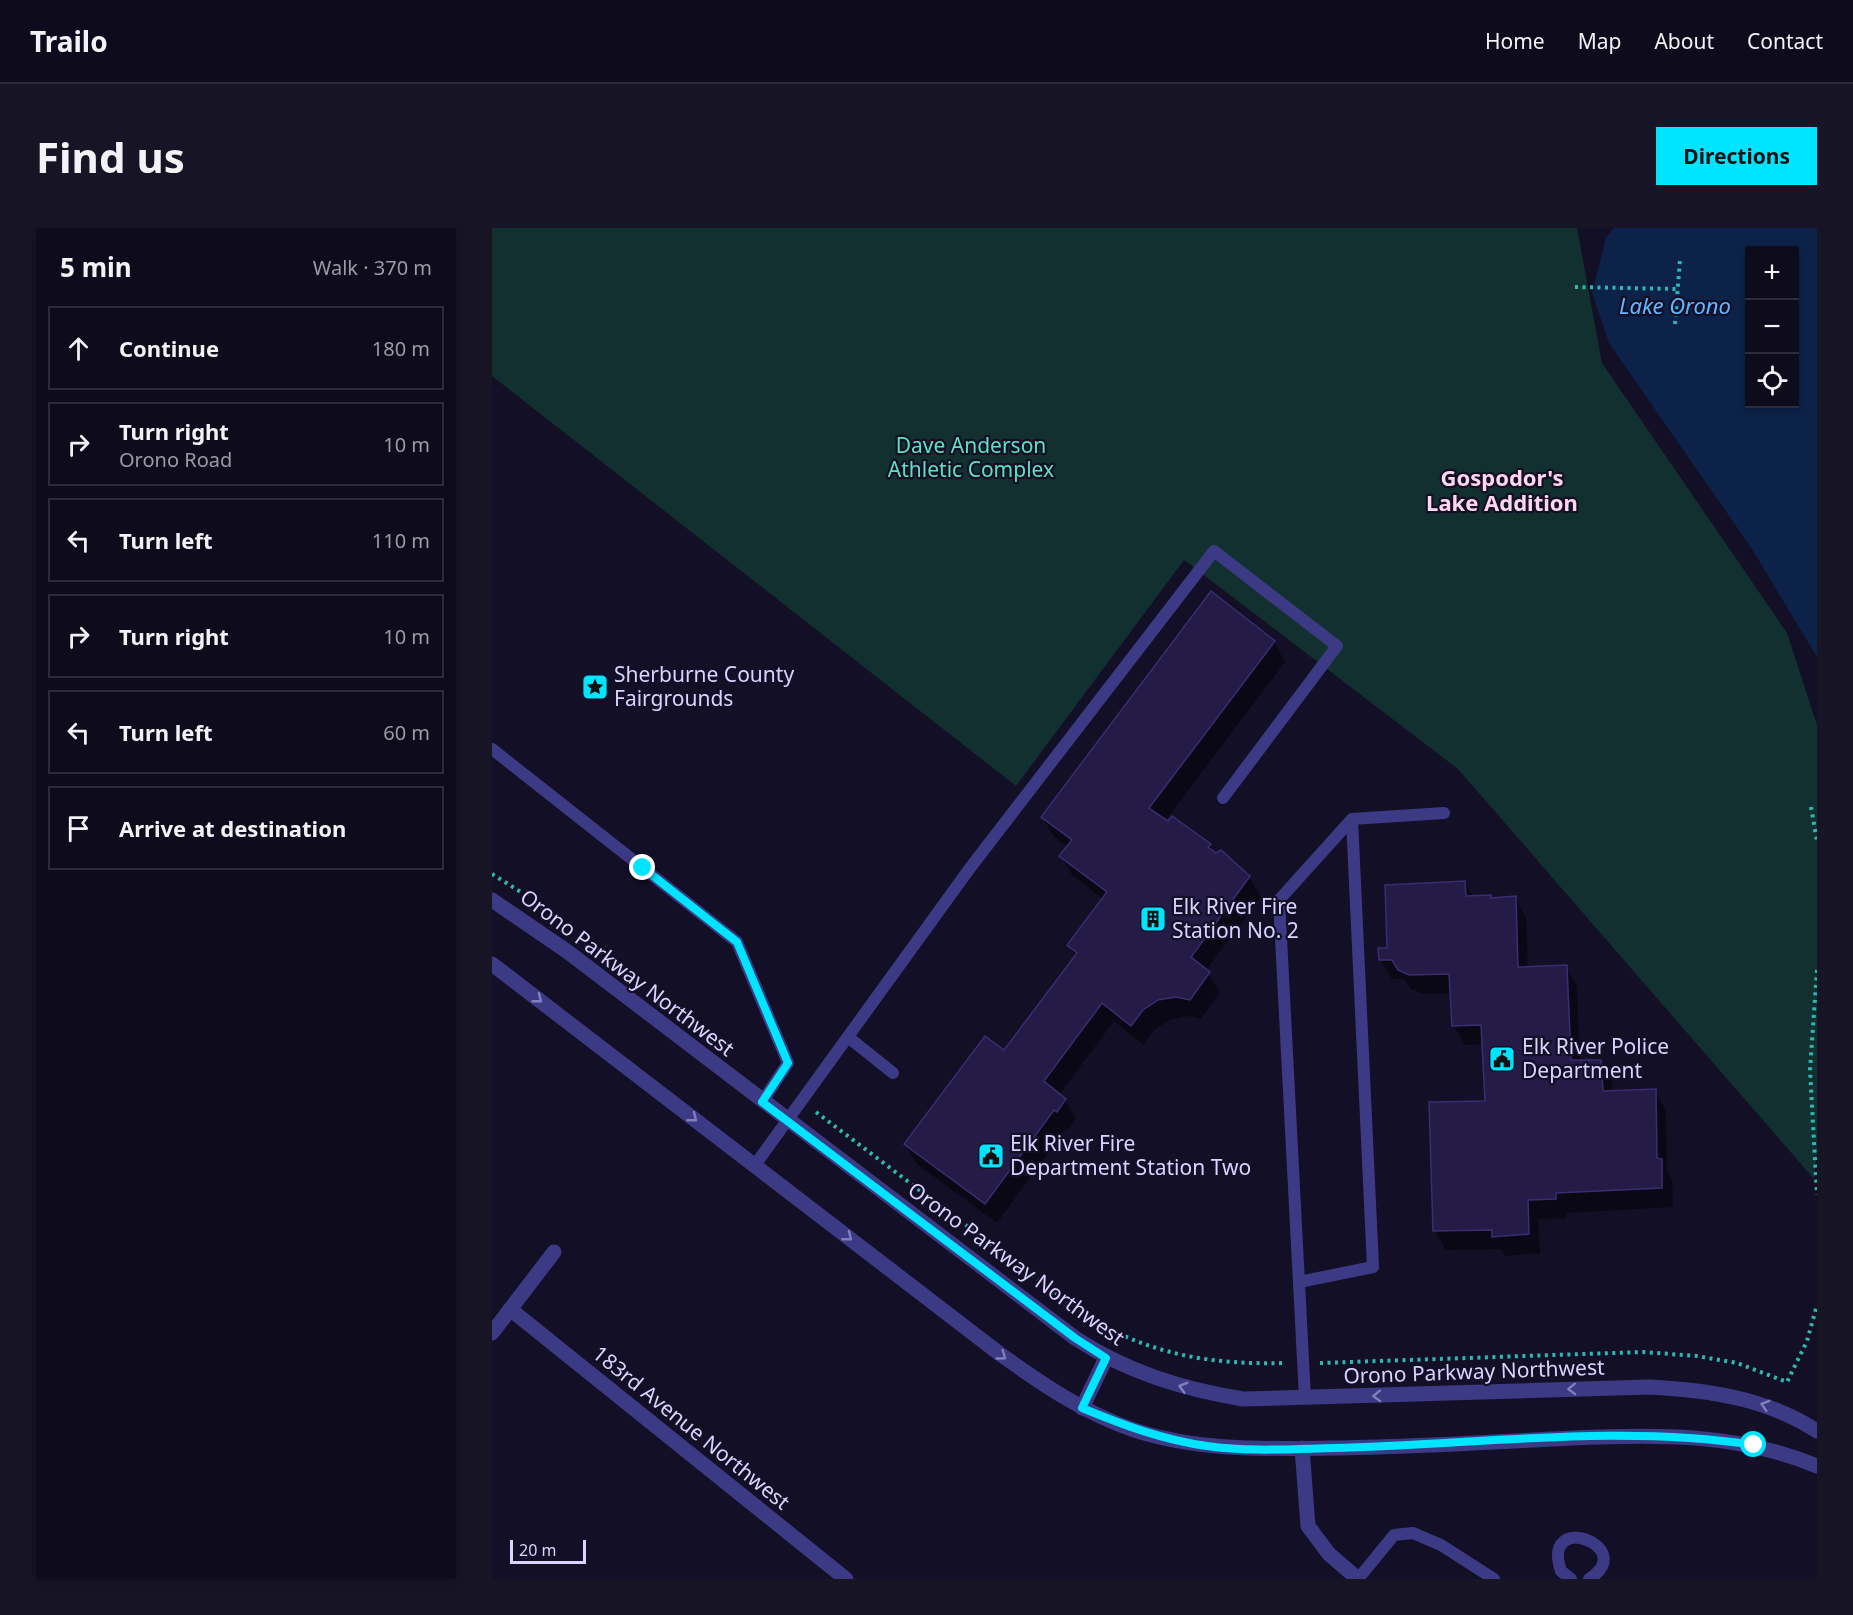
<!DOCTYPE html>
<meta charset="utf-8">
<style>
:root{--surface:#0e0b1c;--page:#171425;--text:#f1f3f6;--muted:#9b9ba3;--line:#2e2b3b;--accent:#00e5ff}
body{margin:0;font-family:"Noto Sans",sans-serif;background:var(--page);color:var(--text)}
.controls{position:absolute;right:18px;top:18px;display:grid;overflow:hidden;border-radius:0px;box-shadow:0 3px 9px #0003}
.controls button{width:54px;height:54px;display:grid;place-items:center;padding:0;border:0;border-bottom:2px solid var(--line);background:var(--surface);color:var(--text);font:30px sans-serif}
.scale{position:absolute;left:18px;bottom:15px;width:76px;box-sizing:border-box;padding-left:6px;border:3px solid #d9d4ff;border-top:0;font-size:16px;line-height:21px;white-space:nowrap;color:#d9d4ff;-webkit-text-stroke:4px #130f26;paint-order:stroke}
.stop{position:absolute;width:18px;height:18px;margin:-14px;border:4px solid #00e5ff;border-radius:50%;background:#fff}
.stop.end{background:#00e5ff;border-color:#fff;box-shadow:0 2px 6px #0008}
.list{margin:0;padding:0;list-style:none}
h2{display:flex;justify-content:space-between;align-items:center;height:78px;margin:0;padding:0 24px;font-size:26px}
h2 small{font-size:20px;font-weight:400;color:var(--muted)}
.list li{display:grid;grid-template-columns:39px 1fr auto;gap:18px;align-items:center;box-sizing:border-box;height:84px;margin:0 12px 12px;padding:0 12px;border:2px solid var(--line);border-radius:0px}
.list b{display:block;font-size:22px;white-space:nowrap}
.list p{margin:0;font-size:20px;white-space:nowrap;color:var(--muted)}
.list em{font-size:20px;font-style:normal;color:var(--muted)}
.icon{flex:none;width:33px;height:33px;fill:none;stroke:currentColor;stroke-width:2;stroke-linecap:round;stroke-linejoin:round}
.map{position:relative;flex:none;width:1325px;height:1351px;overflow:hidden;border-radius:0px}
header{display:flex;align-items:center;gap:36px;box-sizing:border-box;height:84px;padding:0 30px;background:var(--surface);border-bottom:2px solid var(--line)}
header strong{font-size:28px}
nav{display:flex;gap:33px;margin-inline-start:auto;font-size:21px}
.intro{display:flex;align-items:center;justify-content:space-between;box-sizing:border-box;height:144px;padding:0 36px}
h1{margin:0;font-size:42px}
.button{padding:15px 27px;border-radius:0px;background:var(--accent);color:#111;font-size:21px;font-weight:700}
main{display:flex;gap:36px;padding:0 36px}
aside{flex:1;background:var(--surface);border-radius:0px;box-shadow:0 3px 9px #0003}
.map>svg:first-child{display:block}
</style>
<header>
<strong>Trailo</strong>
<nav><a>Home</a><a>Map</a><a>About</a><a>Contact</a></nav>
</header>
<div class="intro"><h1>Find us</h1><a class="button">Directions</a></div>
<main>
<aside>
<h2>5 min<small>Walk · 370 m</small></h2>
<ul class="list">
<li><svg class="icon" aria-label="ahead" viewBox="0 0 24 24"><path d="M12 20V5M6 11l6-6 6 6"/></svg><div><b>Continue</b></div><em>180 m</em></li>
<li><svg class="icon" aria-label="right" viewBox="0 0 24 24"><path d="M7 20v-9h11M14 6l5 5-5 5"/></svg><div><b>Turn right</b><p>Orono Road</p></div><em>10 m</em></li>
<li><svg class="icon" aria-label="left" viewBox="0 0 24 24"><path d="M17 20v-9H6M10 6l-5 5 5 5"/></svg><div><b>Turn left</b></div><em>110 m</em></li>
<li><svg class="icon" aria-label="right" viewBox="0 0 24 24"><path d="M7 20v-9h11M14 6l5 5-5 5"/></svg><div><b>Turn right</b></div><em>10 m</em></li>
<li><svg class="icon" aria-label="left" viewBox="0 0 24 24"><path d="M17 20v-9H6M10 6l-5 5 5 5"/></svg><div><b>Turn left</b></div><em>60 m</em></li>
<li><svg class="icon" aria-label="arrive" viewBox="0 0 24 24"><path d="M6 21V4h12l-3 4 3 4H6"/></svg><div><b>Arrive at destination</b></div></li>
</ul>
</aside>
<div class="map">
<svg width="1325" height="1351" viewBox="0 0 1325 1351">
<rect width="100%" height="100%" fill="#130f26"/>
<!-- green -->
<path fill="#12302f" d="M0 0H1085L1110 135 1295 405 1325 497V926L1322 951 966 541 692 332 524 558 0 148Z"/>
<!-- water -->
<path fill="#0c2248" fill-rule="evenodd" d="M1122 0H1325V429L1260 321 1117 115 1100 65 1114 10ZM1258 22H1302V176H1258Z"/>
<!-- shadow -->
<path fill="#0007" d="M782 414 793 434 673 593 676 595 680 590 718 617 724 627 729 624 757 649 769 669 714 742 728 764 709 791 696 788 677 792 662 802 651 817 622 793 567 867 573 872 584 891 576 902 574 900 505 995 425 936 413 916 512 825 583 729 577 717 611 671 580 647 569 628 576 619 562 609 551 589Z
M973 655 981 669 1000 672 1023 670 1034 689 1036 740 1074 739 1085 758 1088 834H1109L1120 853V864L1163 863 1174 882 1175 943 1180 952 1181 979 1074 985V990L1046 991 1048 1025 1013 1028 1009 1021 954 1022 943 1003 994 875 992 816 973 817 962 798 960 765 930 766 919 761 912 751H900L888 731Z"/>
<!-- building -->
<path fill="#241b47" stroke="#3b2d73" stroke-width="1.5" d="M719 363 783 413 657 580 676 593 680 588 719 616 716 619 724 625 729 622 758 648 699 729 718 744 698 772 684 769 666 772 651 782 639 798 610 775 552 853 574 871 565 884 562 882 493 976 412 916 493 808 512 822 585 725 575 717 615 664 567 628 580 612 549 589Z
M973 653 974 668 999 667V670L1024 668 1026 739 1075 737 1079 832H1109L1111 863 1164 861 1165 930 1170 931V960L1064 965V971L1036 972 1037 1006 1000 1009V1002L941 1003 937 874 993 873 989 797 960 798 957 746 917 747 906 742 900 732H887L886 720H895L893 657Z"/>
<g fill="none" stroke-linecap="round" stroke-linejoin="round">
<!-- path -->
<path stroke="#2fb8b0" stroke-width="4" stroke-dasharray="3 4.5" stroke-linecap="butt" d="M1083 59 1185 61
M1183 96 1188 32
M1319 579 1325 613
M0 646 32 666
M1325 742 1318 842 1325 967
M324 884 593 1087C657 1127 720 1137 794 1135
M828 1135 1151 1124 1205 1128 1245 1135 1295 1154 1315 1113 1325 1077"/>
<!-- service -->
<path stroke="#3d3a85" stroke-width="12" d="M0 521 245 714 296 835 270 874
M356 809 401 845
M263 937 478 640 722 323 845 418 731 570
M807 1054 881 1039 860 591
M813 1170 787 672 860 591 952 585
M866 1351 902 1307 921 1305 949 1317 1002 1351
M1079 1351 1069 1343C1048 1281 1148 1319 1097 1351"/>
<!-- minor -->
<path stroke="#3d3a85" stroke-width="15" d="M18 1081 354 1351
M0 1105 62 1024
M590 1180 614 1130
M810 1220 816 1298 837 1326 866 1351"/>
<!-- tertiary -->
<path stroke="#3d3a85" stroke-width="15" d="M0 672 76 724 583 1110C635 1144 690 1161 751 1171L1157 1159C1216 1162 1274 1170 1325 1203
M0 736 508 1126C550 1156 592 1185 642 1202 706 1223 773 1221 839 1220 920 1219 1000 1214 1080 1210 1163 1206 1246 1205 1325 1238"/>
</g>
<!-- one-way arrows -->
<defs><path id="oneway-chevron" d="M-2-3.5L2.5 0L-2 3.5" fill="none" stroke-width="1.6" stroke-linecap="round" stroke-linejoin="round" transform="scale(1.5)"/></defs>
<g stroke="#837fbc">
<use href="#oneway-chevron" transform="translate(46 771) rotate(38)"/>
<use href="#oneway-chevron" transform="translate(201 890) rotate(38)"/>
<use href="#oneway-chevron" transform="translate(356 1009) rotate(38)"/>
<use href="#oneway-chevron" transform="translate(510 1128) rotate(36)"/>
<use href="#oneway-chevron" transform="translate(691 1159) rotate(-164)"/>
<use href="#oneway-chevron" transform="translate(1080 1161) rotate(178)"/>
<use href="#oneway-chevron" transform="translate(885 1168) rotate(178)"/>
<use href="#oneway-chevron" transform="translate(1273 1177) rotate(-163)"/>
</g>
<g fill="none" stroke-linecap="round" stroke-linejoin="round">
<!-- route -->
<path stroke="#00e5ff" stroke-width="8" d="M151 640 245 714 296 835 270 874 583 1110 614 1130 590 1180C631 1197 671 1212 715 1218 757 1224 800 1221 842 1220 982 1217 1124 1196 1262 1217"/>
</g>
<!-- icons -->
<defs>
<symbol id="sight-square" viewBox="-11 -11 22 22"><rect x="-9" y="-9" width="18" height="18" rx="4" fill="#00e5ff" stroke="#130f26"/><path d="M0-6L1.8-2.2L6-1.7L2.9 1.2L3.7 5.4L0 3.3L-3.7 5.4L-2.9 1.2L-6-1.7L-1.8-2.2Z" fill="#111"/></symbol>
<symbol id="building-square" viewBox="-11 -11 22 22"><rect x="-9" y="-9" width="18" height="18" rx="4" fill="#00e5ff" stroke="#130f26"/><path d="M-4-6H4V6H1V3H-1V6H-4ZM-2.5-4.3h1.7v1.8h-1.7ZM.8-4.3h1.7v1.8H.8ZM-2.5-1h1.7V.8h-1.7ZM.8-1h1.7V.8H.8Z" fill="#111"/></symbol>
<symbol id="civic-square" viewBox="-11 -11 22 22"><rect x="-9" y="-9" width="18" height="18" rx="4" fill="#00e5ff" stroke="#130f26"/><path d="M-.6-6.5H3V-4.5H.6V-3L4-1V1h2V6H-6V1h2V-1L-.6-3ZM-1.2 2.5V6h2.4V2.5Z" fill="#111"/></symbol>
</defs>
<g fill-rule="evenodd">
<use href="#sight-square" x="88" y="444" width="30" height="30"/>
<use href="#building-square" x="646" y="676" width="30" height="30"/>
<use href="#civic-square" x="995" y="816" width="30" height="30"/>
<use href="#civic-square" x="484" y="913" width="30" height="30"/>
</g>
<g text-anchor="middle" stroke-width="4.5" stroke-linejoin="round" paint-order="stroke">
<!-- park labels -->
<g font-size="21" fill="#5fe0c0" stroke="#130f26">
<text x="479" y="225">Dave Anderson<tspan x="479" dy="24">Athletic Complex</tspan></text>
</g>
<!-- poi labels -->
<g font-size="21" fill="#d9d4ff" stroke="#130f26" text-anchor="start">
<text x="122" y="454">Sherburne County<tspan x="122" dy="24">Fairgrounds</tspan></text>
<text x="680" y="686">Elk River Fire<tspan x="680" dy="24">Station No. 2</tspan></text>
<text x="1030" y="826">Elk River Police<tspan x="1030" dy="24">Department</tspan></text>
<text x="518" y="923">Elk River Fire<tspan x="518" dy="24">Department Station Two</tspan></text>
</g>
<!-- street labels -->
<g font-size="21" fill="#d9d4ff" stroke="#130f26">
<text transform="translate(135 745) rotate(37)" y="7">Orono Parkway Northwest</text>
<text transform="translate(524 1036) rotate(36)" y="7">Orono Parkway Northwest</text>
<text transform="translate(982 1144) rotate(-2)" y="7">Orono Parkway Northwest</text>
<text transform="translate(199 1200) rotate(39)" y="7">183rd Avenue Northwest</text>
</g>
<!-- water labels -->
<g font-size="22" font-style="italic" fill="#62b6ff" stroke="#130f26">
<text x="1183" y="86">Lake Orono</text>
</g>
<!-- neighbourhood labels -->
<g font-size="22" font-weight="bold" fill="#ffd6f0" stroke="#130f26">
<text x="1010" y="258">Gospodor's<tspan x="1010" dy="25">Lake Addition</tspan></text>
</g>
</g>
</svg>
<div class="controls">
<button>+</button>
<button>−</button>
<button><svg class="icon" aria-label="locate" viewBox="0 0 24 24"><circle cx="12" cy="12" r="6"/><path d="M12 2v4M12 18v4M2 12h4M18 12h4"/></svg></button>
</div>
<div class="scale">20 m</div>
<div class="stop" style="left:1262px;top:1217px"></div>
<div class="stop end" style="left:151px;top:640px"></div>
</div>
</main>
